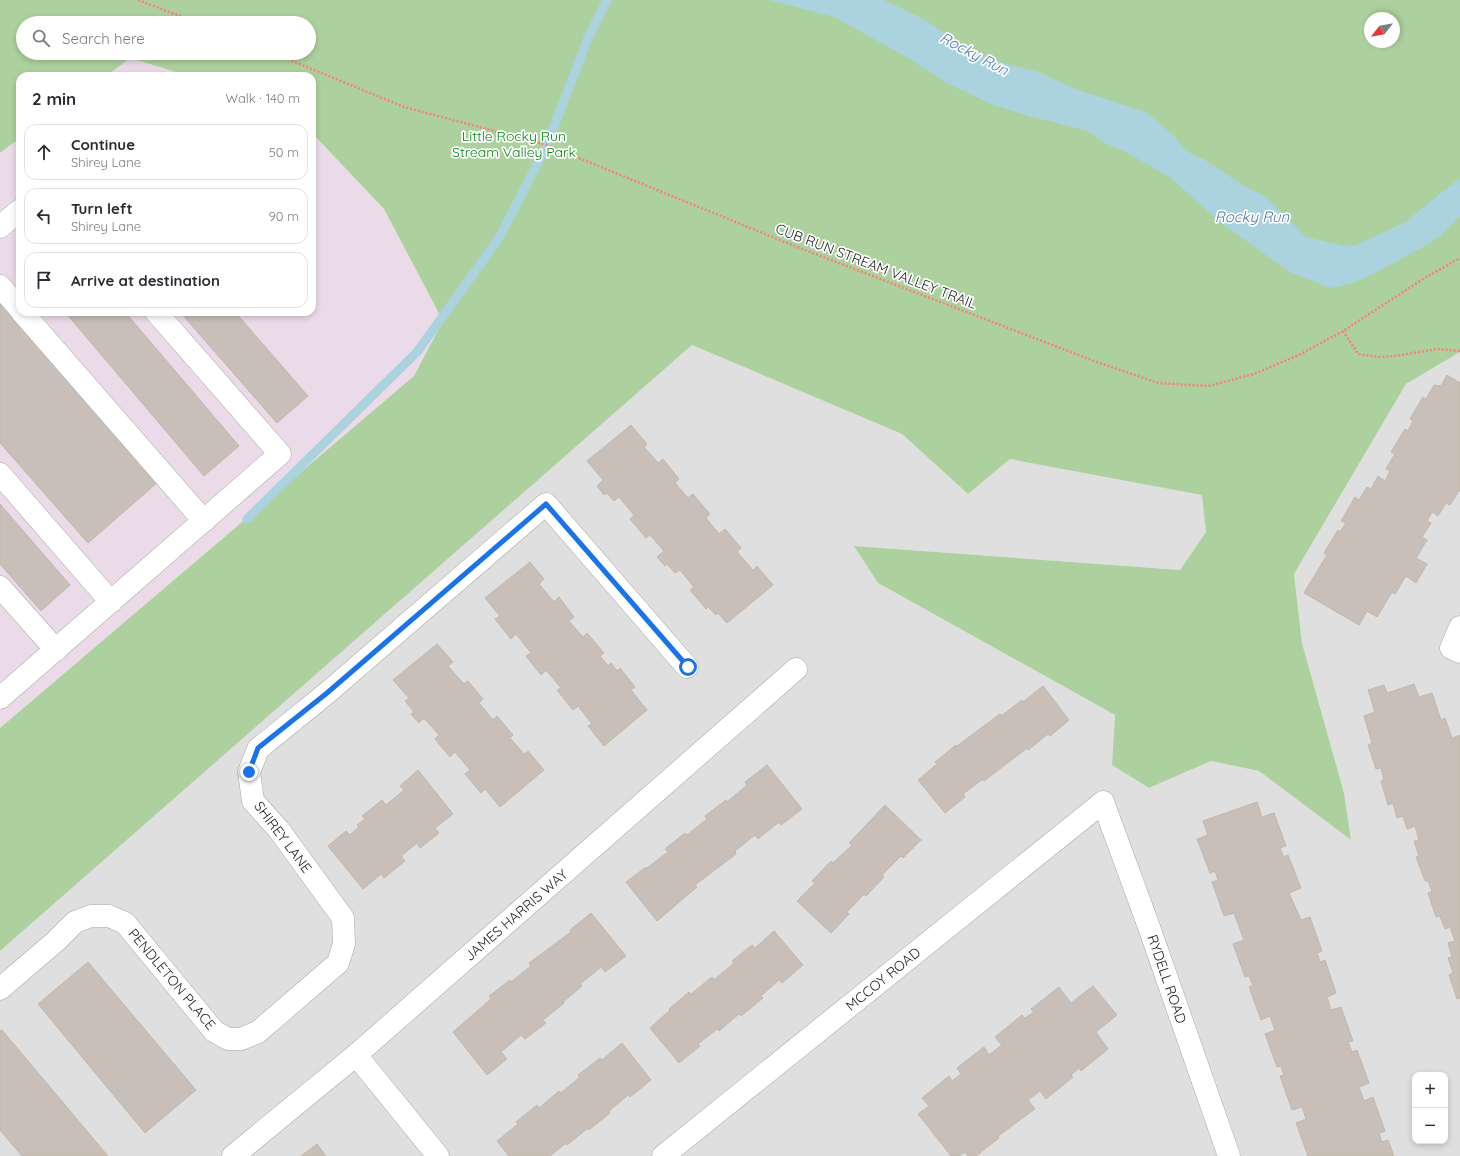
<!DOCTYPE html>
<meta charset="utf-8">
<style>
:root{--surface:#fff;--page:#f7f7f7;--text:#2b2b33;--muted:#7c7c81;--line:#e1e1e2}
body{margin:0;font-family:Quicksand,sans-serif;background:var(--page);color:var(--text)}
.controls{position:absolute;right:12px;bottom:12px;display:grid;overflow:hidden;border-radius:8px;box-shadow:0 2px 6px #0003}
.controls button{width:36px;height:36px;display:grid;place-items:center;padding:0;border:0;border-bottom:1px solid var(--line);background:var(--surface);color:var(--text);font:20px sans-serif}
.compass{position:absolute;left:1364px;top:12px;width:36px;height:36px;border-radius:50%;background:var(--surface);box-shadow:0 2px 6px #0003;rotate:239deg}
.stop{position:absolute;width:12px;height:12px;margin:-9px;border:3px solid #1a73e8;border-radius:50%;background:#fff}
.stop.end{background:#1a73e8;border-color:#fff;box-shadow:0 1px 4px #0008}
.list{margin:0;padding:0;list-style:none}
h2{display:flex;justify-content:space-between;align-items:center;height:52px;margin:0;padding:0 16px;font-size:17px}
h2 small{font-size:13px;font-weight:400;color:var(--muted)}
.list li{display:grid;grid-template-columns:26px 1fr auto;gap:12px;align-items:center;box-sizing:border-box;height:56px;margin:0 8px 8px;padding:0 8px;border:1px solid var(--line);border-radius:12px}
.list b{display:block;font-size:15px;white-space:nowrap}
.list p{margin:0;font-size:13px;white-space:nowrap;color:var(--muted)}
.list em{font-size:13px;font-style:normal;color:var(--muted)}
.icon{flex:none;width:22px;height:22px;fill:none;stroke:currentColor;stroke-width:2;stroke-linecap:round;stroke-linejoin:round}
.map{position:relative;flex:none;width:1460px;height:1156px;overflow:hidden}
.search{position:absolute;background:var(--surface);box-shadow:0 2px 6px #0003;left:16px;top:16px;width:300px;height:44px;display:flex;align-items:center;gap:10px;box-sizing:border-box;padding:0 14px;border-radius:22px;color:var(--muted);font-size:15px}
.panel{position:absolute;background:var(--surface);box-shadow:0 2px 6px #0003;left:16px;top:72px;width:300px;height:244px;border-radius:12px}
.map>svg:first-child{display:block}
</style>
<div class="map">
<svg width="1460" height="1156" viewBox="0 0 1460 1156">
<rect width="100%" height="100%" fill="#f2efe9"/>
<!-- residential -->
<path fill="#e0dfdf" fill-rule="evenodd" d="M692 345 902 434 968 494 1010 459 1203 495 1206 532 1180 570 855 546 878 583 1115 715 1112 765 1149 788 1211 761 1259 771 1351 840 1344 793 1302 643 1294 574 1406 384 1460 352V1156H0V951ZM1415 1075H1445V1141H1415Z"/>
<!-- industrial -->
<path fill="#ebdbe8" d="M130 58 189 76H106Z
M312 133 384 209 443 321 415 376 0 728V153L20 138V312H312Z"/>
<!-- forest -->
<path fill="#add19e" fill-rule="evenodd" d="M0 0H1460V352L1406 384 1294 574 1302 643 1344 793 1351 840 1259 771 1211 761 1149 788 1112 765 1115 715 878 583 854 546 1180 570 1206 532 1202 495 1010 459 968 494 902 434 692 345 0 951V728L414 376 443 321 384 209 312 133V76H189L130 58 106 76H20V138L0 153ZM1370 18H1394V42H1370ZM23 23H309V53H23Z"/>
<!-- water -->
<path fill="#aad3df" d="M770 0H884L923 19 967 48 999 62 1038 72 1075 89 1146 112 1174 136 1186 151 1205 160 1241 184 1266 197 1306 237 1344 246 1356 245 1404 223 1460 178V216L1440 236 1423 247 1367 277 1353 283 1332 288 1323 285 1290 272 1221 223 1171 178 1126 152 1105 143 1088 131 1026 115 993 105 947 83 907 57 834 17Z"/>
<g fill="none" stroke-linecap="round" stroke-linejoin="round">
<!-- stream -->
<path stroke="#aad3df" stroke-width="9" d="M247 519 417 352 499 238 547 145 588 38 607 0"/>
</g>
<!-- building -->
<path fill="#c7bfb8" stroke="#c4b6ab" d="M0 304 158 482 88 543 0 443Z
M65 312H125L239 446 204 476Z
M180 312H235L308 396 277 423Z
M1447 375 1460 383V491H1459L1450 505 1446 503 1438 516 1432 512 1427 521 1431 523 1422 537 1427 540 1416 558 1427 564 1416 583 1406 576 1395 594 1392 592 1377 617 1367 611 1359 625 1304 593 1327 555 1324 553 1338 530 1340 532 1346 523 1341 521 1355 497 1359 500 1367 487 1371 489 1378 476 1385 481 1390 471 1386 469 1395 454 1391 452 1405 429 1408 431 1413 421 1410 419 1423 397 1426 399 1434 385 1441 386Z
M631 425 647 444 644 447 658 463 663 459 679 479 675 483 688 498 693 494 710 514 706 518 719 534 725 529 741 548 737 552 753 570 757 566 773 585 727 623 718 613 716 615 708 607 706 609 690 590 694 587 680 570 675 573 667 564 665 566 657 557 664 551 650 535 646 538 630 519 634 515 619 497 614 501 607 493 604 495 597 486 603 480 587 461Z
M0 504 70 585 41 611 0 564Z
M530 562 544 579 539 584 554 602 559 597 574 617 569 621 583 637 587 633 604 653 600 656 608 666 611 663 617 671 620 668 635 687 631 690 647 710 604 746 588 726 592 724 578 706 573 710 557 690 561 688 546 670 541 675 526 656 531 653 516 634 511 639 495 619 500 616 485 598Z
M437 644 453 662 448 666 464 684 468 681 483 699 479 703 493 720 497 716 513 735 510 738 524 754 528 751 544 770 500 807 485 789 481 793 465 774 470 770 455 752 450 757 435 739 439 735 424 718 419 723 411 714 414 712 405 701 409 698 393 680Z
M1414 684 1419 697 1432 693 1441 720 1445 718 1452 738 1460 735V998L1457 999 1449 975 1453 973 1448 958 1452 957 1448 943 1455 941 1450 927 1445 929 1440 916 1436 917 1428 893 1432 891 1428 881H1425L1416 857 1419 856 1414 841 1419 840 1415 826 1407 829 1403 816 1397 818 1393 803 1388 805 1381 781 1384 779 1381 768 1376 769 1368 745 1372 743 1364 716 1375 712 1368 690 1384 685 1387 693Z
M1043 686 1069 720 1050 736 1048 734 1028 750 1027 748 984 781 983 779 963 794 965 797 945 813 918 780 937 764 935 762 956 745 957 746 1000 714 1001 716 1022 700 1023 702Z
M767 765 802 809 781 825 779 822 758 839 755 835 735 851 736 854 695 885 697 887 657 921 626 882 646 867 647 868 668 852 665 849 685 833 687 835 707 819 705 816 726 800 727 802 747 785 745 782Z
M418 770 453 814 435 828 439 833 420 848 417 843 401 856 405 861 384 878 381 874 363 889 328 846 346 831 350 835 359 827 357 825 365 819 362 816 382 800 386 805 404 790 400 786Z
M1257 802 1262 817 1274 813 1286 846 1280 848 1284 857 1288 855 1301 888 1289 893 1301 920 1310 917 1322 951 1317 953 1320 962 1325 960 1336 993 1327 997 1331 1010 1341 1007 1353 1041 1348 1042 1352 1052 1357 1050 1369 1083 1359 1087 1364 1101 1373 1097 1385 1131 1379 1133 1382 1142 1388 1140 1394 1156H1308L1296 1123 1306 1119 1302 1107 1292 1110 1280 1076 1284 1075 1281 1066 1277 1067 1265 1034 1275 1030 1270 1016 1261 1020 1249 987 1253 985 1249 976 1245 977 1233 944 1244 940 1234 913 1224 916 1212 882 1218 880 1215 871 1210 873 1197 839 1208 835 1203 821Z
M885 805 921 840 903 858 901 856 882 875 884 877 866 896 864 894 847 912 849 914 831 933 797 901 815 883 812 881 831 861 833 863 852 845 849 843Z
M591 913 626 956 605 972 601 967 580 984 582 986 563 1002 564 1003 543 1020 546 1023 525 1039 521 1035 501 1052 507 1059 487 1075 453 1032 491 999 489 996 510 980 511 982 531 966 529 963 571 932 570 930Z
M774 931 803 965 782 983 779 980 761 996 763 998 741 1016 739 1014 719 1031 717 1029 698 1044 700 1046 679 1063 650 1028 670 1010 669 1009 689 992 691 994 712 977 714 980 734 963 732 961 752 945 755 948Z
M88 962 196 1090 145 1133 38 1004Z
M1093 986 1117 1015 1096 1032 1108 1049 1081 1071 1079 1068 1071 1075 1073 1077 1046 1099 1040 1091 1028 1100 1035 1109 998 1136 999 1138 976 1156H968L965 1152 959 1156H951L918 1114 929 1106 922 1098 949 1076 952 1081 961 1074 957 1068 984 1047 989 1055 1002 1045 995 1037 1022 1015 1025 1018 1034 1012 1031 1009 1059 987 1071 1003Z
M2 1030 108 1156H22L0 1130V1031Z
M622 1043 651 1080 630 1097 628 1095 609 1111 610 1113 589 1130 588 1128 567 1145 566 1143 550 1156H509L497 1141 518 1124 516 1122 537 1105 539 1108 559 1091 561 1093 580 1077 578 1075 600 1058 602 1060Z
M317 1144 326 1156H301Z"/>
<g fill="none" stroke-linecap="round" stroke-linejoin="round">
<defs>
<path id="minor" d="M0 227 20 210
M0 286 20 309
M22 312 204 521
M0 474 111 602
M0 587 56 650
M1460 627 1451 648 1460 652
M0 698 280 454 156 312
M0 989 56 941 75 922 91 916H109L125 923 214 1031 228 1039H241L258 1032 338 963 344 944 343 918 279 830 253 801 249 772 258 749 327 693 546 504 687 667
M356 1055 438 1156
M233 1156 356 1055 796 669
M663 1156 1103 802 1149 927 1229 1156"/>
</defs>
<!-- minor casing -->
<use href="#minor" stroke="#a9a9a9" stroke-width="23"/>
<!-- path -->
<path stroke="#fa8072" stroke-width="2.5" stroke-dasharray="2 2" stroke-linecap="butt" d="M138 0 198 23
M273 53 404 107 547 145 792 245 1094 361 1158 383 1208 386 1254 374 1299 355 1343 331 1423 279 1460 258
M1343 331 1358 354 1379 357 1395 356 1437 349 1460 351"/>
<!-- minor -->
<use href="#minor" stroke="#fff" stroke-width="22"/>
</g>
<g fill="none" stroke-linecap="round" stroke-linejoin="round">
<!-- route -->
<path stroke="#1a73e8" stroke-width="5" d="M249 772 258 748 327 693 546 504 688 667"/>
</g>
<g text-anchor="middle" stroke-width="3.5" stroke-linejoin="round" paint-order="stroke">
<!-- park labels -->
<g font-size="14" fill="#0c8416" stroke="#fff">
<text x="514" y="141">Little Rocky Run<tspan x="514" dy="16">Stream Valley Park</tspan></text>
</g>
<!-- street labels -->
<g font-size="14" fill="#222" stroke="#fff">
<text transform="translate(876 266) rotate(21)" y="5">CUB RUN STREAM VALLEY TRAIL</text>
<text transform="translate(283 837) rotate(53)" y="5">SHIREY LANE</text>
<text transform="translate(516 915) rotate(-41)" y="5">JAMES HARRIS WAY</text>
<text transform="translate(172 979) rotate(50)" y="5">PENDLETON PLACE</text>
<text transform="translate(883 979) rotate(-39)" y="5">MCCOY ROAD</text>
<text transform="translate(1167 979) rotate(71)" y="5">RYDELL ROAD</text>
</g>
<!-- water labels -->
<g font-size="15" font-style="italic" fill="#4a7aab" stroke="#fff">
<text transform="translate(974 54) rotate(28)" y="5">Rocky Run</text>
<text x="1252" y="222">Rocky Run</text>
</g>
</g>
</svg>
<div class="controls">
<button>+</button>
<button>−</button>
</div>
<svg class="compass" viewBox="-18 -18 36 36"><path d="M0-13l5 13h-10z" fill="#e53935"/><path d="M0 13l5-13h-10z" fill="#7c7c81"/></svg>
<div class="stop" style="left:688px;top:667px"></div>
<div class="stop end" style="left:249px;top:772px"></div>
<div class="search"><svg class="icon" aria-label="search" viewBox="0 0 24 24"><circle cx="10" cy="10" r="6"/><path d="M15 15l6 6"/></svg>Search here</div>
<section class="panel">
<h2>2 min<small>Walk · 140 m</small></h2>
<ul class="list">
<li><svg class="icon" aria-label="ahead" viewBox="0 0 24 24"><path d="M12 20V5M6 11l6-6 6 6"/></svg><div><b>Continue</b><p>Shirey Lane</p></div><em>50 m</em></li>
<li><svg class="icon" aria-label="left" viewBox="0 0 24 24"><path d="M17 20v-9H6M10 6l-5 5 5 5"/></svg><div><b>Turn left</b><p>Shirey Lane</p></div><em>90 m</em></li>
<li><svg class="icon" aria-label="arrive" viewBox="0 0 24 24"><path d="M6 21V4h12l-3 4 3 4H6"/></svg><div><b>Arrive at destination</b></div></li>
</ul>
</section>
</div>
